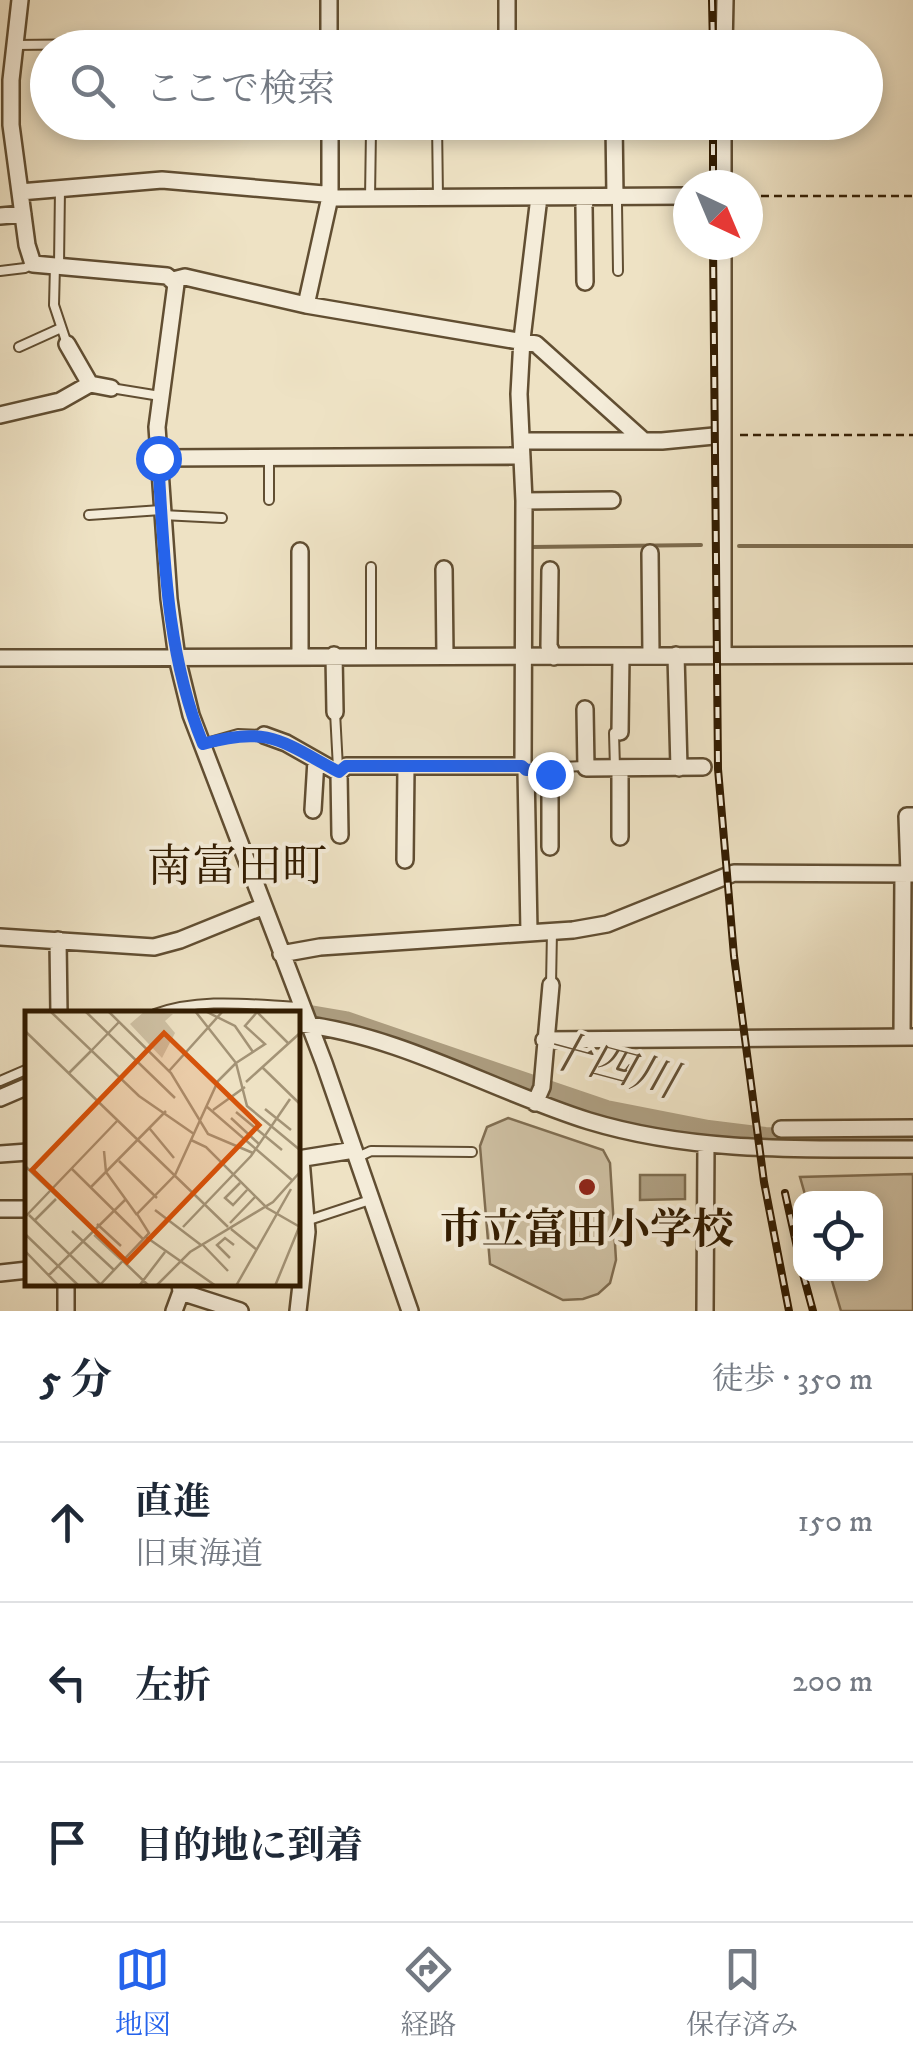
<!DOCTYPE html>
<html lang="ja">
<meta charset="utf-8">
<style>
:root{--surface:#fff;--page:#f2f2f3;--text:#1f2937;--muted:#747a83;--line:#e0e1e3;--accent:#2563eb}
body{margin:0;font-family:"IM FELL DW Pica","Noto Serif JP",serif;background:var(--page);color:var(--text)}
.controls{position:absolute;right:30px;bottom:30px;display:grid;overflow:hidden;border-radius:20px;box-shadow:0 5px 15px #0003}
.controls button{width:90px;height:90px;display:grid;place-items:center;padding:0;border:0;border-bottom:2px solid var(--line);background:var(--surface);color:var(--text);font:50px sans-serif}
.compass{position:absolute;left:673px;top:170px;width:90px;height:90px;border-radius:50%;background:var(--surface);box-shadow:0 5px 15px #0003;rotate:136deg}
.stop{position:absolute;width:30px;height:30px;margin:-22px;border:8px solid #2563eb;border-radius:50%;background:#fff}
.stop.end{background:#2563eb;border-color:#fff;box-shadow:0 2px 10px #0008}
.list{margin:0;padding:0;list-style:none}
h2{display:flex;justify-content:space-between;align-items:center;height:130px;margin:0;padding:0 40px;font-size:42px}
h2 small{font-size:32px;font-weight:400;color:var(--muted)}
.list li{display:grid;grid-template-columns:65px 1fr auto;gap:30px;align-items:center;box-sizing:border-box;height:160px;padding:0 40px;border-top:2px solid var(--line)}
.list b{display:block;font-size:38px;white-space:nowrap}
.list p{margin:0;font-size:32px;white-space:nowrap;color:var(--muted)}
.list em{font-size:32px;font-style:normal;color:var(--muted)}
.icon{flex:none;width:55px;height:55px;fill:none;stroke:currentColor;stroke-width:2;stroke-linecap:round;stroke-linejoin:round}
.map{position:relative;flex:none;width:913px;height:1311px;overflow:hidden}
.search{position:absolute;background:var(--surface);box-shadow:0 5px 15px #0003;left:30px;right:30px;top:30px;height:110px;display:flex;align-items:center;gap:25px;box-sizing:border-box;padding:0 35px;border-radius:55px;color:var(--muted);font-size:38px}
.sheet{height:610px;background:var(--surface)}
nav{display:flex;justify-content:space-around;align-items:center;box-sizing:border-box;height:140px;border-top:2px solid var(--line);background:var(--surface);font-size:28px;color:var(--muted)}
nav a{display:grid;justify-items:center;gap:5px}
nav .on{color:var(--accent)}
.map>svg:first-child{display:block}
</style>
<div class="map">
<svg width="913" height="1311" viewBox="0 0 913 1311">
<rect width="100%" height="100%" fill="#eee2c4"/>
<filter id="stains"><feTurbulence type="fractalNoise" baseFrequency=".002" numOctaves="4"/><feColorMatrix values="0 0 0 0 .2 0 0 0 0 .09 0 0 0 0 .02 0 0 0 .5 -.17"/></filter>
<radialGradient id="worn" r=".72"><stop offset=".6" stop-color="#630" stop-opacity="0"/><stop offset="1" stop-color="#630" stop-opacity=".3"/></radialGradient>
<!-- green -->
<path fill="#cec0a3" stroke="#806e52" stroke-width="2.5" d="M508 1118 603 1150 610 1163 616 1260 610 1283 598 1294 583 1299 563 1300 490 1264 480 1146 487 1127Z
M913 1174V1311H841L830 1274H876V1198H806L800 1177Z"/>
<!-- water -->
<path fill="#ae9f82" stroke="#7c6b4e" stroke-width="2.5" d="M640 1175H685V1199L640 1200Z"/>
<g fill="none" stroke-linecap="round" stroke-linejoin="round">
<!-- stream -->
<path stroke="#7c6b4e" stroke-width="4" d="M739 546H913
M531 547 701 545"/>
<!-- river -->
<path stroke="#ae9f82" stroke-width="22" d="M179 1014 209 1010 285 1014
M298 1014 345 1022 606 1111 708 1131 765 1138 913 1139
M0 1088 28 1076"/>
<defs>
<path id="service" d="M15 45 106 44
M437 122 438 198
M370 198 371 130
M55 265 54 305 67 344
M59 265 60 189
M0 271 25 268 33 264
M618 271 617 204 619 197
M19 347 61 328
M111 388 160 396
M269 459V500
M89 515 161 510
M162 515 222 518
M371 567V655
M335 712 338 768
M203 744 238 734 264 735
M559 767 586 766
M615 768 614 733 620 732
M551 985 552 931
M155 1014C201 997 254 1005 301 1007
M0 1081 28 1069
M358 1157 371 1151 472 1152
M306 1221 373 1199"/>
<path id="minor" d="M20 0 11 80V125L27 245 33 264 167 276 176 284 157 427 169 599 177 658 191 715 324 1063 410 1311
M329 0V48
M507 0V48
M106 44 329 43
M724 48 725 0
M614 122 615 197
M723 185V122
M20 192 162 180 324 194 336 198 688 196
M0 216 23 214
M723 245V654
M173 280 185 277 306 305 536 344 644 441
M585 282 584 206 587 197
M306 305 330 197V122
M67 344 90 384
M0 415 60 401 90 384 111 388
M522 441H662L714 436
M158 458 522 456
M524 501 612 500
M650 553 651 655
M444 569 445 656
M550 570 549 646 554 657
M334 655 335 712
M676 655 679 768
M300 656V551
M0 658 913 655
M585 709 586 768 703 767
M620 732 621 656
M264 735 286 743 339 773 346 766H523
M339 773 340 835
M313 810 316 760
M620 837V768
M550 847V774L555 768
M405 860 406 767
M909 874 907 816H913
M529 932 526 769 523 766 524 501 519 394 522 339 539 197
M0 937 154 947 180 940 264 906
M58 940 59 1014
M281 954 320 947 573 930 607 924 734 873 913 874
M301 1024C402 1036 493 1091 589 1121 694 1153 804 1149 913 1149
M902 1037 903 874
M544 1040 913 1037
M0 1098 28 1086
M535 1103 542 1087 551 985
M781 1129 913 1128
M0 1154 28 1152
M298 1159 354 1150
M0 1209H28
M0 1273 28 1270
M66 1284V1311
M181 1292 240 1311
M174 1311 181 1292 180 1284
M298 1311 307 1232 301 1159
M705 1311 706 1144"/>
</defs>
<!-- service casing -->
<use href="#service" stroke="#614e32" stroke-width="12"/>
<!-- minor casing -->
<use href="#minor" stroke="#614e32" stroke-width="20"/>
<!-- path -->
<path stroke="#321c01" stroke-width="2.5" stroke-dasharray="8 5" stroke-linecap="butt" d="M748 196H913
M740 435H913"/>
<!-- service -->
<use href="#service" stroke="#f4ecd9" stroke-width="8"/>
<!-- minor -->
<use href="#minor" stroke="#f4ecd9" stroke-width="15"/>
<defs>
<path id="rail" d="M712 0 713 48
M713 122V185
M713 245 718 769 734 956 764 1182 789 1311
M785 1193 800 1261
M803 1274 813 1311"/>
</defs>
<!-- rail casing -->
<use href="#rail" stroke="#321c01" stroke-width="8"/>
<!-- rail -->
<use href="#rail" stroke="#f4ecd9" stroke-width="4" stroke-dasharray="11" stroke-linecap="butt"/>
</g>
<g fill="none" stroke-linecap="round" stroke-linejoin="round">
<!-- route -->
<path stroke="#2563eb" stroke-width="12" d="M158 458C164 554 166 654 203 744 268 725 283 742 339 772L346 766H522L526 770 555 768 550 774"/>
</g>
<!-- markers -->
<circle fill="#8f2418" stroke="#f4ecd9" stroke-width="4" cx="587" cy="1187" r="10"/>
<g text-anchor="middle" stroke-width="8" stroke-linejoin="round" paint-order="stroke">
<!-- poi labels -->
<g font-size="42" font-weight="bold" fill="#321c01" stroke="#f4ecd9">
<text x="587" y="1243">市立富田小学校</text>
</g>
<!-- neighbourhood labels -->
<g font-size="45" fill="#321c01" stroke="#f4ecd9">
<text x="237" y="881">南富田町</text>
</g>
<!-- water labels -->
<g font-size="45" font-style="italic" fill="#645035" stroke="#f4ecd9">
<text transform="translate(611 1064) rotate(15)" y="16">十四川</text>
</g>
</g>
<!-- overview -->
<g transform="translate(25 1011)">
<rect width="275" height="275" fill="#eee2c4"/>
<path d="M120 0 148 3 140 10 150 22 137 47 105 13Z" fill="#cec0a3"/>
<path fill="none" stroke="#ae9f82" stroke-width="5" d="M70 223 97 248"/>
<path fill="none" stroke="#a39376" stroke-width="2.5" d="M25 0 114 85 169 123M60 0 150 87M83 0 146 62 183 123 228 142M170 0 211 52 222 95 275 139M180 0 210 15 228 41M232 1 263 32M0 20 203 216M66 40 94 11M211 52 240 33 220 15 233 0M238 57 275 93M144 60 198 0M44 62 66 40M221 71 275 22M181 95 268 170M240 98 266 119M188 99 220 76M211 101 257 139M206 107 234 133M125 118 149 147M166 129 181 136 242 197 275 216M79 140 81 161 112 204M94 150 132 187M0 155 67 218M47 158 119 229M215 172 200 187 208 194 222 179M66 176 141 100M130 199 176 234M4 204 76 274M0 206 93 109M9 210 31 188M205 212 230 186M72 213 96 235M158 216 226 145 265 88M206 218 232 239M47 220 89 259M0 223 54 275M121 226 191 275M177 233 203 260M0 240 34 275M205 247 192 234 200 227 209 234M98 250 124 275M24 264 101 188M74 275 124 222 112 203 150 164 193 70 211 52M114 275 140 241M131 275 165 241 248 191 275 161M211 275 266 178M250 275 275 214"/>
<path fill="#d6530b" fill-opacity="0.15" stroke="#d6530b" stroke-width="5" d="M139 22 234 114 102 251 7 159Z"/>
<rect width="275" height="275" fill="none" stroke="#321c01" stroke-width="5"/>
</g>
<rect width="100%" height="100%" filter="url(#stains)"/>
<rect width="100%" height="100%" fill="url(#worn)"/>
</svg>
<div class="controls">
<button><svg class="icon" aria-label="locate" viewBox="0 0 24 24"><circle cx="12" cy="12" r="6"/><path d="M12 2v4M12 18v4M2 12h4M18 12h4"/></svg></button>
</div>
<svg class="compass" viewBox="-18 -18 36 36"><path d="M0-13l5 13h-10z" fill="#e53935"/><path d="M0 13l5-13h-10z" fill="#747a83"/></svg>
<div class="stop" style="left:158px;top:458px"></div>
<div class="stop end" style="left:550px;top:774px"></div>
<div class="search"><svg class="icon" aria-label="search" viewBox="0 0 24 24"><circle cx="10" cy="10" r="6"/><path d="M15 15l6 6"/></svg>ここで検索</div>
</div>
<section class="sheet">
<h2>5 分<small>徒歩 · 350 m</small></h2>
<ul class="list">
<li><svg class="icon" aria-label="ahead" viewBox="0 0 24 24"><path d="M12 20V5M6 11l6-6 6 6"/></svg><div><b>直進</b><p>旧東海道</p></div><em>150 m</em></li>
<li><svg class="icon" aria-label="left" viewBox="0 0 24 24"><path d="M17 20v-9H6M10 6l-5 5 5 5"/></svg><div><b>左折</b></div><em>200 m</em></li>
<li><svg class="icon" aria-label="arrive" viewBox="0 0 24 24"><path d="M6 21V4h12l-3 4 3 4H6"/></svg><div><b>目的地に到着</b></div></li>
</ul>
</section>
<nav>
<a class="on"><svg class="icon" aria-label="map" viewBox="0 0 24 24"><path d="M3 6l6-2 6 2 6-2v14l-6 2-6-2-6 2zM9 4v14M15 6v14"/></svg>地図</a>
<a><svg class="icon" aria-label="directions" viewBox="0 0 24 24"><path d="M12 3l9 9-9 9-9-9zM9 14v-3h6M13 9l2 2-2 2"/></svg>経路</a>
<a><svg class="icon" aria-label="saved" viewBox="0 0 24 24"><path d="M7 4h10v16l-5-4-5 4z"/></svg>保存済み</a>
</nav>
